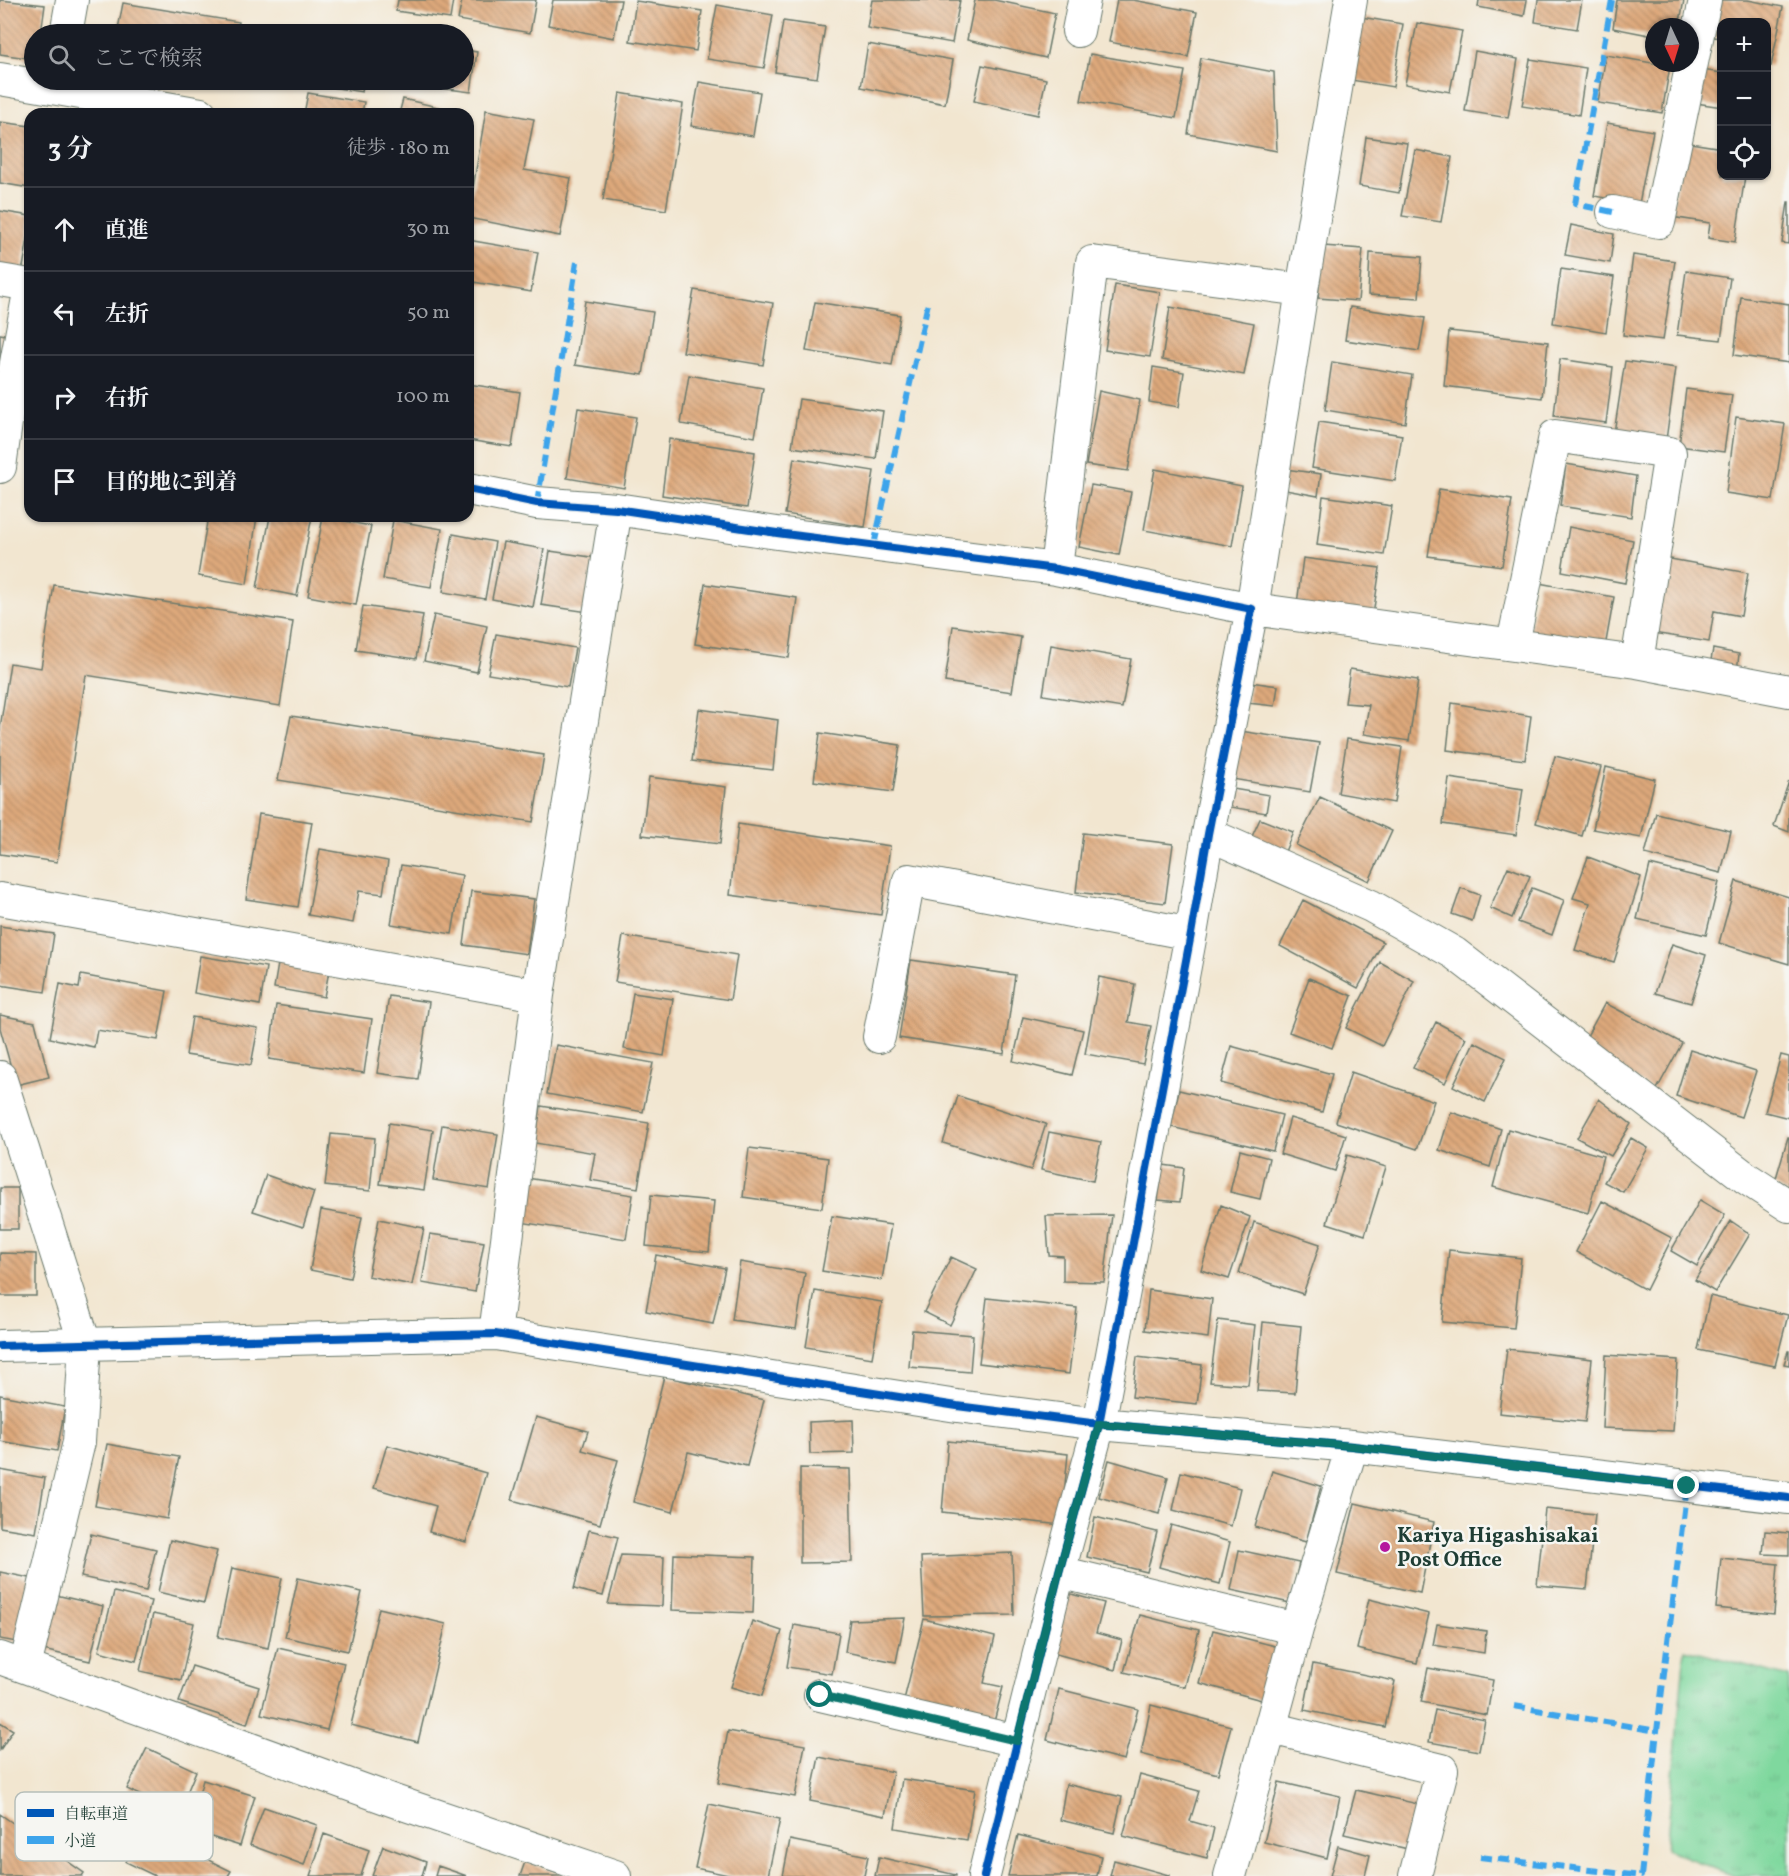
<!DOCTYPE html>
<html lang="ja">
<meta charset="utf-8">
<style>
:root{--surface:#171b24;--page:#242831;--text:#f1f3f6;--muted:#9ea1a6;--line:#363941}
body{margin:0;font-family:Vollkorn,"Noto Serif JP",serif;background:var(--page);color:var(--text)}
.controls{position:absolute;right:18px;top:18px;display:grid;overflow:hidden;border-radius:12px;box-shadow:0 2px 4px #0004}
.controls button{width:54px;height:54px;display:grid;place-items:center;padding:0;border:0;border-bottom:2px solid var(--line);background:var(--surface);color:var(--text);font:30px sans-serif}
.compass{position:absolute;left:1645px;top:18px;width:54px;height:54px;border-radius:50%;background:var(--surface);box-shadow:0 2px 4px #0004;rotate:176deg}
.stop{position:absolute;width:18px;height:18px;margin:-14px;border:4px solid #0f766e;border-radius:50%;background:#fff}
.stop.end{background:#0f766e;border-color:#fff;box-shadow:0 2px 6px #0008}
.list{margin:0;padding:0;list-style:none}
h2{display:flex;justify-content:space-between;align-items:center;height:78px;margin:0;padding:0 24px;font-size:26px}
h2 small{font-size:20px;font-weight:400;color:var(--muted)}
.list li{display:grid;grid-template-columns:39px 1fr auto;gap:18px;align-items:center;box-sizing:border-box;height:84px;padding:0 24px;border-top:2px solid var(--line)}
.list b{display:block;font-size:22px;white-space:nowrap}
.list em{font-size:20px;font-style:normal;color:var(--muted)}
.icon{flex:none;width:33px;height:33px;fill:none;stroke:currentColor;stroke-width:2;stroke-linecap:round;stroke-linejoin:round}
.map{position:relative;flex:none;width:1789px;height:1876px;overflow:hidden}
.search{position:absolute;background:var(--surface);box-shadow:0 2px 4px #0004;left:24px;top:24px;width:450px;height:66px;display:flex;align-items:center;gap:15px;box-sizing:border-box;padding:0 21px;border-radius:33px;color:var(--muted);font-size:22px}
.panel{position:absolute;background:var(--surface);box-shadow:0 2px 4px #0004;left:24px;top:108px;width:450px;height:414px;border-radius:18px}
.map>svg:first-child{display:block}
</style>
<div class="map">
<svg width="1789" height="1876" viewBox="0 0 1789 1876">
<defs>
<pattern id="grass-tufts" width="24" height="20" patternUnits="userSpaceOnUse" patternTransform="scale(1.5)"><rect width="24" height="20" fill="#7fd89e"/><path d="M3 7l-1-3M5 7V3M7 7l1-3M15 17l-1-3M17 17v-4M19 17l1-3" fill="none" stroke="#6dba89"/></pattern>
<pattern id="building-back-hatch" width="6" height="6" patternUnits="userSpaceOnUse" patternTransform="scale(1.5)"><rect width="6" height="6" fill="#dea97c"/><path d="M-1 5l2 2M0 0l6 6M5-1l2 2" fill="none" stroke="#b38b66"/></pattern>
</defs>
<rect width="100%" height="100%" fill="#f6f6f2"/>
<filter id="ink" filterUnits="userSpaceOnUse"><feTurbulence type="fractalNoise" baseFrequency=".0167" numOctaves="2"/><feDisplacementMap in="SourceGraphic" scale="12" xChannelSelector="R" yChannelSelector="G"/><feConvolveMatrix kernelMatrix="1 2 1 2 8 2 1 2 1" color-interpolation-filters="sRGB"/></filter>
<filter id="wash" filterUnits="userSpaceOnUse"><feTurbulence type="fractalNoise" baseFrequency=".008" numOctaves="4" result="noise"/><feDisplacementMap in="SourceGraphic" scale="24" xChannelSelector="R" yChannelSelector="G"/><feGaussianBlur stdDeviation="1.35" result="paint"/><feColorMatrix in="noise" values="0 0 0 0 0 0 0 0 0 0 0 0 0 0 0 0 0 1.4 0 .05"/><feComposite in="paint" operator="in"/></filter>
<g filter="url(#wash)">
<rect width="100%" height="100%" fill="#f2e6d0"/>
<!-- grass -->
<path fill="url(#grass-tufts)" stroke="#4f8a69" stroke-width="1.5" d="M1685 1649 1789 1677V1876H1733L1666 1849Z"/>
<g id="blocks">
<!-- building -->
<path fill="url(#building-back-hatch)" d="M0 0 45 5 41 34H34V59L0 54Z
M398 0H453L450 19 396 11Z
M462 0H536L530 33 458 20Z
M553 0H621L614 38 548 25Z
M872 0H960L952 43 867 28Z
M975 0H994L1055 13 1046 58 967 40Z
M1117 0H1133L1197 12 1188 57 1109 42Z
M1479 0H1527L1524 16 1478 7Z
M1538 0H1582L1577 29 1535 22Z
M1617 0H1684L1679 27H1654V36L1613 28Z
M1720 0H1748L1783 7 1771 66 1766 65V22H1722V38L1714 37Z
M636 1 702 11 696 51 630 41Z
M123 3 239 22 237 34H117Z
M717 5 773 15 764 68 707 59Z
M1361 17 1403 24 1393 87 1351 80Z
M783 21 825 27 817 78 775 72Z
M1417 23 1462 31 1450 92 1405 84Z
M868 44 953 60 945 104 861 87Z
M464 50 477 52 471 92 409 84V80H464Z
M1475 51 1518 59 1508 118 1465 111Z
M1090 54 1185 71 1176 118 1081 101Z
M1606 55 1670 66 1662 113 1598 103Z
M1201 58 1274 72 1277 151 1188 134Z
M1530 59 1586 68 1579 115 1522 106Z
M982 65 1046 79 1038 115 974 101Z
M1701 70 1722 73V107L1696 103Z
M306 80H364L362 92 306 83Z
M699 82 760 92 753 136 691 126Z
M308 93 364 102 362 114H304Z
M620 93 683 104 666 210 603 200Z
M403 99 464 113V114H399Z
M486 110 534 119 524 170 571 178 560 236 468 218Z
M0 122 30 126V188L0 183Z
M1607 123 1653 131 1639 204 1594 196Z
M1366 137 1407 143 1399 193 1359 186Z
M1684 142 1722 148V176H1745L1735 242 1708 238 1710 223 1671 217Z
M1415 150 1452 157 1441 222 1402 216Z
M1788 202H1789V244L1782 243Z
M0 211 30 216V227L22 273 0 269Z
M1571 225 1614 234 1610 263 1565 255Z
M468 240 538 252 531 292 468 281Z
M1323 246 1363 249 1358 301 1318 298Z
M1370 253 1422 257 1419 298 1368 295Z
M1633 255 1675 261 1663 340 1623 335Z
M1561 269 1614 277 1606 332 1553 323Z
M1686 271 1730 278 1721 340 1677 335Z
M1115 285 1160 292 1150 357 1105 350Z
M694 290 773 303 763 365 683 352Z
M1741 297 1789 304V363L1734 355Z
M585 301 653 312 643 375 575 365Z
M815 302 900 315 892 365 806 351Z
M1170 307 1254 323 1244 375 1162 360Z
M1350 307 1425 318 1419 351 1345 340Z
M1449 331 1548 342 1542 398 1444 386Z
M0 334 12 336 0 386Z
M1560 359 1613 367 1606 423 1554 416Z
M1625 361 1676 368 1666 440 1614 433Z
M1332 362 1412 375 1405 423 1325 410Z
M1153 367 1184 372 1179 407 1149 402Z
M689 375 763 388 755 437 681 424Z
M468 384 520 392 512 447 468 440Z
M1686 389 1732 395 1724 452 1679 446Z
M1099 391 1140 400 1128 471 1086 465Z
M799 399 883 411 876 459 792 447Z
M578 408 636 417 624 488 567 478Z
M1736 417 1785 424 1773 500 1726 493Z
M1319 422 1402 435 1395 481 1312 468Z
M669 439 755 452 747 508 662 495Z
M794 458 874 471 865 527 785 514Z
M1566 464 1636 476 1631 517 1560 506Z
M1155 469 1242 486 1232 546 1144 530Z
M1285 469 1321 474 1318 496 1280 489Z
M1091 485 1131 492 1119 555 1079 547Z
M1439 489 1512 500 1502 566 1428 556Z
M1323 496 1392 506 1384 555 1317 545Z
M208 516H257L247 584 198 576Z
M270 516H312L297 596 257 588Z
M323 517 371 526 356 605 308 596Z
M393 520 442 529 431 587 383 579Z
M1569 527 1633 540 1625 583 1562 571Z
M453 534 495 542 485 599 443 592Z
M503 542 544 549 533 607 492 599Z
M550 551 597 558 588 612 541 605Z
M1303 558 1380 568 1373 615 1297 604Z
M1665 558 1748 573 1741 616 1714 611 1709 642 1653 633Z
M1539 583 1614 597 1604 653 1528 639Z
M705 584 797 598 789 658 695 644Z
M54 585 293 622 280 706 86 675 57 862 0 854V728L10 663 41 668Z
M363 606 423 615 416 659 356 650Z
M434 615 487 626 477 672 424 661Z
M953 626 1021 637 1012 692 945 682Z
M496 634 575 648 568 687 488 674Z
M1051 645 1131 659 1122 708 1043 695Z
M1713 649 1739 654 1736 680 1708 677Z
M1350 669 1418 680 1409 741 1364 734 1369 705 1345 703Z
M1250 682 1278 686 1275 706 1248 703Z
M1452 703 1531 716 1525 760 1447 750Z
M699 709 778 720 773 770 692 761Z
M291 716 544 755 533 822 278 780Z
M1240 731 1319 743 1310 792 1232 779Z
M820 733 900 745 893 792 814 781Z
M1347 739 1402 747 1394 803 1338 793Z
M1555 756 1601 767 1582 836 1536 823Z
M1606 767 1655 779 1641 838 1593 829Z
M649 777 726 787 720 844 642 835Z
M1449 778 1523 789 1516 835 1443 824Z
M1789 781V832L1774 826Z
M1233 789 1269 795 1266 813 1230 807Z
M1320 797 1392 831 1369 881 1296 845Z
M1656 813 1731 831 1721 873 1645 854Z
M259 814 312 822 298 907 246 899Z
M1260 819 1293 832 1282 859 1248 845Z
M738 824 890 846 881 915 730 895Z
M1083 833 1173 844 1165 903 1076 892Z
M320 849 388 861 383 894 359 891 353 923 308 915Z
M1588 857 1641 877 1614 962 1575 950 1590 903 1573 898Z
M401 865 462 875 452 934 391 924Z
M1650 865 1719 882 1706 935 1637 919Z
M1508 867 1530 876 1512 918 1490 908Z
M1736 881 1789 897V964L1719 943Z
M1461 888 1480 895 1472 921 1452 914Z
M1532 888 1564 900 1552 935 1518 922Z
M471 891 534 899 527 954 464 945Z
M1303 900 1383 942 1358 988 1280 946Z
M0 926 54 934 45 992 0 985Z
M623 936 737 955 730 1000 615 982Z
M1672 944 1706 955 1691 1003 1655 993Z
M200 956 266 967 260 1005 194 993Z
M279 958 330 966 324 997 274 988Z
M911 960 1015 975 1004 1054 899 1038Z
M1380 962 1414 981 1382 1046 1346 1028Z
M81 975 167 991 158 1040 97 1030 94 1047 50 1038 60 984 79 988Z
M1099 977 1135 984 1128 1022 1151 1026 1143 1064 1085 1054Z
M1309 978 1352 996 1332 1048 1289 1032Z
M633 993 673 999 664 1056 624 1049Z
M389 996 429 1002 418 1079 377 1073Z
M1605 1003 1682 1043 1656 1091 1580 1049Z
M276 1005 372 1019 364 1073 269 1059Z
M0 1015 35 1022 49 1077 16 1085 0 1028Z
M192 1017 258 1028 251 1065 186 1055Z
M1023 1017 1083 1030 1072 1075 1013 1061Z
M1436 1022 1466 1038 1445 1083 1413 1068Z
M1474 1042 1506 1058 1485 1102 1453 1086Z
M556 1045 653 1063 643 1112 547 1094Z
M1231 1046 1332 1074 1322 1112 1221 1083Z
M1690 1050 1756 1071 1741 1117 1676 1096Z
M1781 1055 1789 1057V1118L1765 1112Z
M1351 1072 1434 1101 1417 1149 1336 1122Z
M1179 1090 1282 1115 1273 1151 1171 1127Z
M958 1096 1046 1124 1031 1170 943 1143Z
M1599 1099 1631 1124 1611 1156 1577 1138Z
M541 1106 649 1123 638 1188 590 1180 595 1153 535 1143Z
M1451 1112 1501 1129 1490 1167 1439 1150Z
M1290 1118 1346 1135 1335 1171 1280 1154Z
M389 1123 433 1130 424 1190 380 1184Z
M442 1125 498 1134 489 1189 433 1180Z
M1508 1129 1603 1156 1588 1213 1493 1187Z
M1049 1132 1101 1142 1093 1181 1041 1170Z
M331 1134 375 1138 370 1191 325 1186Z
M1788 1137H1789V1194L1774 1185Z
M1631 1138 1648 1148 1623 1192 1604 1182Z
M749 1148 828 1158 822 1208 743 1197Z
M1240 1150 1269 1158 1260 1199 1230 1192Z
M1347 1155 1386 1167 1365 1235 1327 1223Z
M1163 1165 1184 1168 1180 1202 1158 1200Z
M266 1175 314 1192 303 1227 253 1211Z
M527 1178 633 1195 626 1239 520 1222Z
M0 1188H18V1229H0Z
M651 1195 714 1201 709 1252 646 1246Z
M1700 1200 1725 1215 1697 1266 1671 1251Z
M1602 1201 1672 1238 1646 1290 1576 1252Z
M1221 1205 1250 1217 1229 1279 1201 1270Z
M321 1210 362 1217 350 1278 310 1270Z
M1112 1215 1104 1282 1063 1281V1256L1049 1255 1046 1216Z
M832 1216 891 1225 882 1280 822 1271Z
M379 1219 424 1228 412 1285 368 1276Z
M1731 1221 1750 1234 1715 1292 1695 1280Z
M1254 1222 1320 1244 1303 1294 1239 1273Z
M430 1234 484 1242 475 1292 422 1283Z
M1449 1250 1521 1258 1514 1328 1442 1322Z
M0 1253 36 1254V1296H0Z
M656 1255 725 1268 713 1324 646 1311Z
M951 1257 977 1269 950 1325 924 1312Z
M740 1262 805 1273 796 1329 732 1320Z
M1149 1290 1212 1299 1208 1338 1145 1330Z
M815 1291 882 1302 872 1358 806 1347Z
M1710 1296 1788 1315 1775 1366 1698 1350Z
M987 1298 1077 1308 1069 1374 979 1363Z
M1218 1320 1255 1325 1248 1385 1210 1382Z
M1263 1322 1301 1326 1295 1393 1257 1391Z
M912 1330 973 1335 970 1372 909 1367Z
M1507 1349 1592 1359 1585 1422 1499 1413Z
M1788 1351H1789V1365L1784 1364Z
M1606 1355 1678 1360 1673 1431 1602 1428Z
M1137 1357 1202 1365 1197 1404 1132 1397Z
M664 1376 764 1400 747 1466 688 1452 673 1512 633 1502Z
M0 1395 65 1407 57 1451 0 1441Z
M536 1417 588 1431 582 1450 618 1460 600 1524 512 1500Z
M853 1420 854 1453 810 1454 809 1422Z
M948 1441 1068 1454 1061 1525 942 1512Z
M107 1444 179 1457 167 1519 95 1506Z
M387 1445 486 1473 466 1542 429 1532 436 1506 374 1488Z
M1109 1460 1168 1477 1159 1514 1099 1497Z
M800 1468 850 1469 852 1562 800 1563Z
M0 1470 45 1478 36 1533 0 1527Z
M1272 1471 1321 1486 1306 1542 1255 1527Z
M1181 1472 1240 1488 1231 1526 1173 1510Z
M1355 1503 1434 1522 1420 1593 1337 1574Z
M1545 1509 1595 1514 1587 1589 1537 1585Z
M1095 1517 1157 1532 1147 1572 1087 1557Z
M1171 1525 1230 1542 1220 1584 1159 1567Z
M589 1530 618 1537 603 1596 574 1589Z
M1765 1531 1789 1533V1555L1763 1554Z
M91 1534 156 1549 146 1591 81 1577Z
M170 1540 217 1551 204 1603 158 1592Z
M1239 1550 1299 1563 1290 1603 1231 1590Z
M1012 1553 1014 1615 924 1616 921 1557Z
M674 1554 755 1557 753 1613 672 1610Z
M621 1555 664 1557 662 1606 608 1604Z
M1721 1558 1778 1564 1774 1614 1716 1608Z
M232 1568 282 1578 268 1648 218 1637Z
M0 1572 30 1578 16 1642 0 1639Z
M298 1578 362 1592 348 1651 285 1637Z
M114 1592 151 1601 136 1661 99 1651Z
M1064 1592 1104 1603 1096 1633 1122 1640 1115 1670 1049 1652Z
M56 1595 103 1606 90 1661 43 1650Z
M1369 1599 1429 1614 1417 1663 1357 1649Z
M379 1608 446 1624 418 1742 351 1725Z
M153 1614 194 1623 181 1680 140 1671Z
M1140 1615 1199 1630 1185 1687 1124 1672Z
M905 1618 896 1662 845 1652 850 1620Z
M924 1619 995 1637 984 1683 1003 1687 994 1722 904 1700Z
M752 1621 782 1631 762 1696 731 1687Z
M1437 1624 1486 1631 1484 1653 1433 1645Z
M794 1625 839 1633 832 1674 787 1667Z
M1213 1630 1279 1647 1265 1701 1199 1683Z
M278 1648 344 1663 327 1730 261 1714Z
M1313 1664 1395 1681 1385 1727 1304 1710Z
M192 1666 259 1687 247 1724 179 1702Z
M1428 1668 1493 1680 1487 1715 1421 1702Z
M1059 1689 1138 1709 1124 1760 1047 1740Z
M1151 1705 1231 1726 1218 1774 1141 1754Z
M1435 1710 1485 1720 1479 1751 1429 1742Z
M0 1722 13 1730 0 1750Z
M728 1731 805 1745 795 1797 718 1783Z
M147 1748 196 1771 178 1814 127 1789Z
M819 1757 893 1772 885 1816 810 1801Z
M1140 1775 1199 1791 1190 1821 1214 1828 1207 1858 1123 1836Z
M902 1779 975 1790 967 1840 895 1828Z
M203 1780 255 1796 240 1846 189 1830Z
M1279 1782 1340 1796 1327 1858 1264 1842Z
M1066 1784 1122 1797 1114 1833 1060 1820Z
M1356 1790 1418 1804 1408 1849 1344 1834Z
M709 1804 780 1819 768 1876H733L695 1868Z
M264 1807 317 1825 304 1865 250 1845Z
M0 1814 84 1873 82 1876H0Z
M143 1828 231 1871 228 1876H155L126 1862Z
M324 1834 369 1850 361 1876H310Z
M1018 1835 1101 1856 1097 1876H1008Z
M790 1840 868 1856 864 1876H783Z
M383 1846 426 1862 422 1876H372Z
M1338 1846 1370 1855 1365 1876H1330Z
M879 1857 956 1875V1876H875Z
M1114 1860 1169 1875V1876H1110Z
M525 1862 564 1876H520Z
M438 1866 467 1876H435Z"/>
</g>
</g>
<g filter="url(#ink)">
<use href="#blocks" fill-opacity="0" stroke="#69786b" stroke-width="1.5"/>
<g fill="none" stroke-linecap="round" stroke-linejoin="round">
<defs>
<path id="minor" d="M1351 0 1302 290 1252 609 1637 662 1789 691
M1078 31 1084 0
M66 34 72 0
M0 79 201 114
M1613 212 1659 222 1705 0
M0 280 30 285
M0 467 9 401 30 287
M468 489 537 503 616 509 777 533 1056 569 1252 609 1208 834 1191 934 1099 1424 1059 1572 984 1876
M1056 569 1092 262 1302 290
M1513 644 1555 436 1670 453 1637 662
M1208 834 1371 906 1454 953 1746 1178 1789 1206
M0 899 538 995
M879 1037 909 880 1191 934
M0 1077 85 1344 79 1442 25 1667
M495 1334 538 995 616 509
M0 1346 495 1334 957 1406 1099 1424 1352 1446 1789 1498
M1059 1572 1297 1629
M0 1658 394 1801 615 1876
M820 1695 1017 1741
M1271 1728 1442 1770 1415 1876
M1230 1876 1297 1629 1352 1446"/>
</defs>
<!-- minor casing -->
<use href="#minor" stroke="#69786b" stroke-width="34"/>
<!-- minor -->
<use href="#minor" stroke="#fff" stroke-width="32"/>
<!-- quiet -->
<path stroke="#3da4eb" stroke-width="6" stroke-dasharray="12 6" stroke-linecap="butt" d="M1612 0 1575 204 1613 212
M537 503 577 262
M874 545 928 303
M1514 1706 1657 1731
M1480 1857 1641 1876 1657 1731 1687 1486"/>
<defs>
<path id="cycleway" d="M468 489 537 503 616 509 777 533 1056 569 1252 609 1208 834 1191 934 1099 1424 1059 1572 984 1876
M0 1346 495 1334 957 1406 1099 1424 1352 1446 1789 1498"/>
</defs>
<!-- cycleway casing -->
<use href="#cycleway" stroke="#f6f6f2" stroke-width="11"/>
<!-- cycleway -->
<use href="#cycleway" stroke="#0057b8" stroke-width="8"/>
</g>
</g>
<g fill="none" stroke-linecap="round" stroke-linejoin="round" filter="url(#ink)">
<!-- route -->
<path stroke="#0f766e" stroke-width="8" d="M820 1695 1017 1741 1059 1572 1099 1424 1352 1446 1687 1486"/>
</g>
<!-- markers -->
<circle fill="#b5179e" stroke="#f6f6f2" stroke-width="2" cx="1385" cy="1547" r="6"/>
<g text-anchor="middle" stroke-width="5" stroke-linejoin="round" paint-order="stroke">
<!-- poi labels -->
<g font-size="21" font-weight="bold" fill="#1f3d34" stroke="#f6f6f2" text-anchor="start">
<text x="1397" y="1542">Kariya Higashisakai<tspan x="1397" dy="24">Post Office</tspan></text>
</g>
</g>
<!-- legend -->
<rect x="15" y="1792" width="198" height="69" rx="9" fill="#f6f6f2" stroke="#b6beb9" stroke-width="1.5"/>
<rect x="27" y="1809" width="27" height="8" fill="#0057b8"/>
<rect x="27" y="1836" width="27" height="8" fill="#3da4eb"/>
<g font-size="16" fill="#1f3d34">
<text x="64" y="1819">自転車道</text>
<text x="64" y="1846">小道</text>
</g>
</svg>
<div class="controls">
<button>+</button>
<button>−</button>
<button><svg class="icon" aria-label="locate" viewBox="0 0 24 24"><circle cx="12" cy="12" r="6"/><path d="M12 2v4M12 18v4M2 12h4M18 12h4"/></svg></button>
</div>
<svg class="compass" viewBox="-18 -18 36 36"><path d="M0-13l5 13h-10z" fill="#e53935"/><path d="M0 13l5-13h-10z" fill="#9ea1a6"/></svg>
<div class="stop" style="left:820px;top:1695px"></div>
<div class="stop end" style="left:1687px;top:1486px"></div>
<div class="search"><svg class="icon" aria-label="search" viewBox="0 0 24 24"><circle cx="10" cy="10" r="6"/><path d="M15 15l6 6"/></svg>ここで検索</div>
<section class="panel">
<h2>3 分<small>徒歩 · 180 m</small></h2>
<ul class="list">
<li><svg class="icon" aria-label="ahead" viewBox="0 0 24 24"><path d="M12 20V5M6 11l6-6 6 6"/></svg><div><b>直進</b></div><em>30 m</em></li>
<li><svg class="icon" aria-label="left" viewBox="0 0 24 24"><path d="M17 20v-9H6M10 6l-5 5 5 5"/></svg><div><b>左折</b></div><em>50 m</em></li>
<li><svg class="icon" aria-label="right" viewBox="0 0 24 24"><path d="M7 20v-9h11M14 6l5 5-5 5"/></svg><div><b>右折</b></div><em>100 m</em></li>
<li><svg class="icon" aria-label="arrive" viewBox="0 0 24 24"><path d="M6 21V4h12l-3 4 3 4H6"/></svg><div><b>目的地に到着</b></div></li>
</ul>
</section>
</div>
